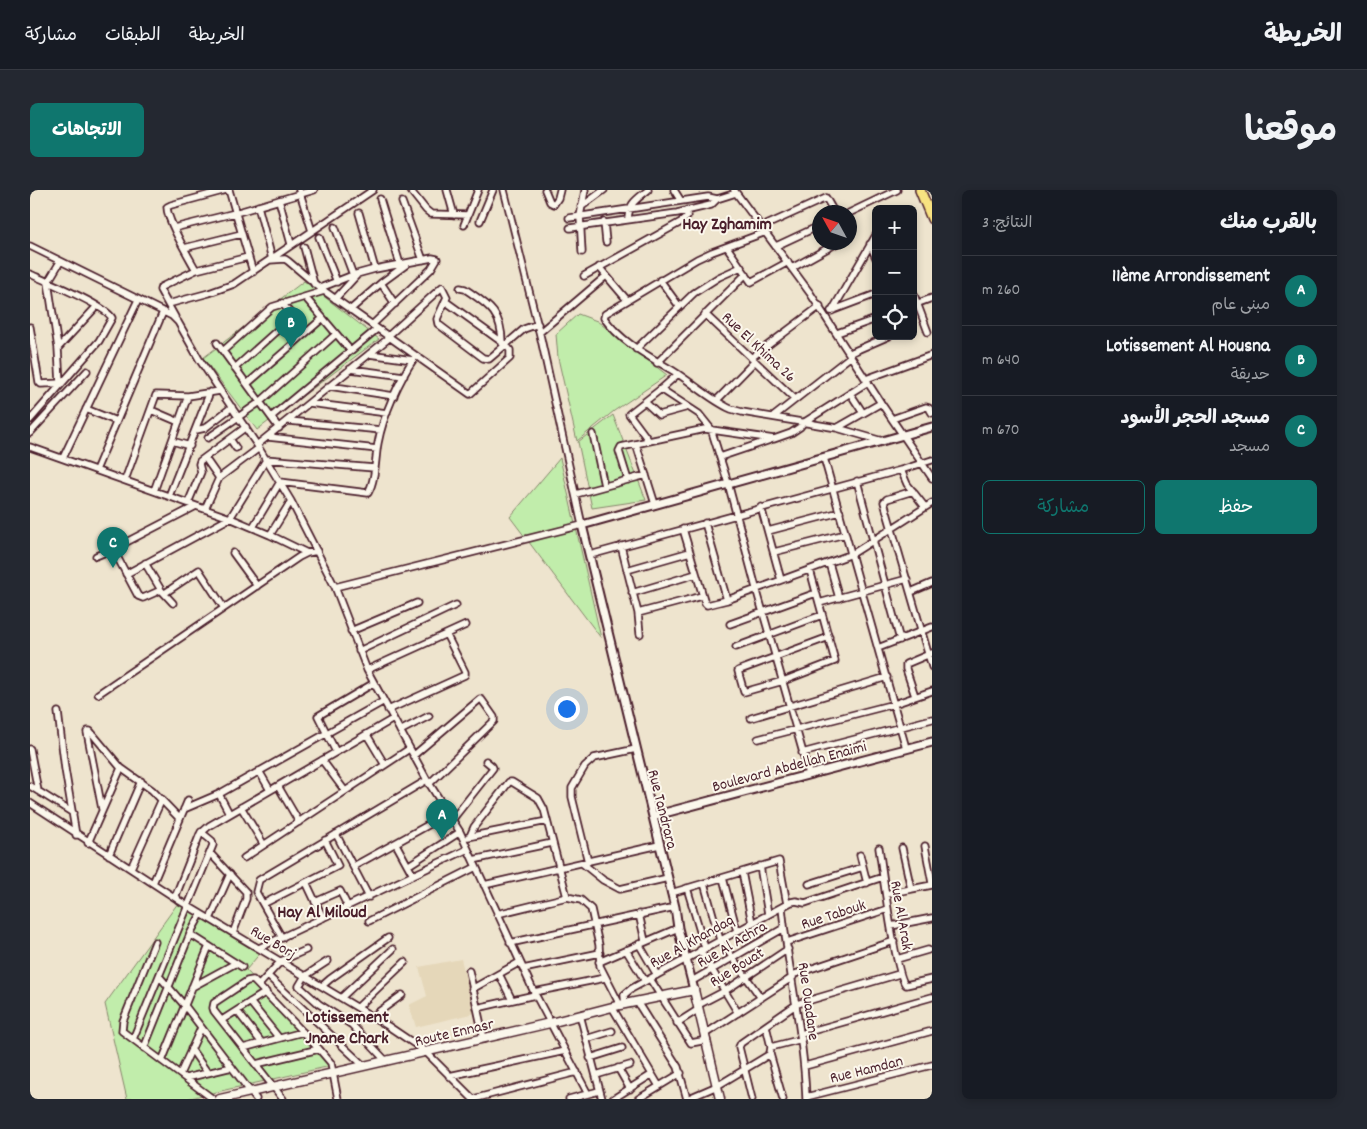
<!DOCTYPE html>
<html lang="ar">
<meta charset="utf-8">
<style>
:root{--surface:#171b24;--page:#242831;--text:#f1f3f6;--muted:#9ea1a6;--line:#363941;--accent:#0f766e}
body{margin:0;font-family:Dekko,"Playpen Sans Arabic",sans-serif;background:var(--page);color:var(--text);direction:rtl}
.controls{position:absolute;right:15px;top:15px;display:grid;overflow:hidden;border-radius:8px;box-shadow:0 2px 8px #0003}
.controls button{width:45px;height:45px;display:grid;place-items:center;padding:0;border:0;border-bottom:1px solid var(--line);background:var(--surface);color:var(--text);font:25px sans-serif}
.compass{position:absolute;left:782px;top:15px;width:45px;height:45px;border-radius:50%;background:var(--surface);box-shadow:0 2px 8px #0003;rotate:310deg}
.you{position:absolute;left:536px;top:518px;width:18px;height:18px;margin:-12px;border:4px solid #fff;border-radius:50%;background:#1a73e8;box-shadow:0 0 0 8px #1a73e833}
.badge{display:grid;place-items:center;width:32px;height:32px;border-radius:50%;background:var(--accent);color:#fff;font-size:16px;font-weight:700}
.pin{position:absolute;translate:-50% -41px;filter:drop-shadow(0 1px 2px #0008)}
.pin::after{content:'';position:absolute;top:26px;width:18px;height:15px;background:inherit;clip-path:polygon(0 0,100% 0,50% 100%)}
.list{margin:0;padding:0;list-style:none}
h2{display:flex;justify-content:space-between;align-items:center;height:65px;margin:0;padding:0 20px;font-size:21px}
h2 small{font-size:16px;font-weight:400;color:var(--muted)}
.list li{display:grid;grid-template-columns:32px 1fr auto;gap:15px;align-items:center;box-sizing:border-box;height:70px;padding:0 20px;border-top:1px solid var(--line)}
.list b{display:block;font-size:19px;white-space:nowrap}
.list p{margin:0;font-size:16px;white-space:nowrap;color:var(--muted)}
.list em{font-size:16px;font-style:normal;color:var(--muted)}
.actions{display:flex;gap:10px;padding:15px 20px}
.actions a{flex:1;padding:11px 0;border:1px solid var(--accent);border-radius:8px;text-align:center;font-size:18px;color:var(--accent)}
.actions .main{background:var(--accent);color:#fff}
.icon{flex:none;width:28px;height:28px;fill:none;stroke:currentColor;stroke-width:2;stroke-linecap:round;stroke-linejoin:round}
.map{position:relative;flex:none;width:902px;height:909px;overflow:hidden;direction:ltr;border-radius:8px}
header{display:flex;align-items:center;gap:30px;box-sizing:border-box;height:70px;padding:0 25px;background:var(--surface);border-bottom:1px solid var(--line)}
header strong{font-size:24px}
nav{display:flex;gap:28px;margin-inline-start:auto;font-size:18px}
.intro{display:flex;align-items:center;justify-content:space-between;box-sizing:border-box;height:120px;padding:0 30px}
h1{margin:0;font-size:35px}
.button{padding:12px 22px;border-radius:8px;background:var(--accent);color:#fff;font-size:18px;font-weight:700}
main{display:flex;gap:30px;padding:0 30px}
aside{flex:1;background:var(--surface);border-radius:8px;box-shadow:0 2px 8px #0003}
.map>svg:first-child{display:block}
</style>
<header>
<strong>الخريطة</strong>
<nav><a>الخريطة</a><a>الطبقات</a><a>مشاركة</a></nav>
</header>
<div class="intro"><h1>موقعنا</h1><a class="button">الاتجاهات</a></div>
<main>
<aside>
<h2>بالقرب منك<small>النتائج: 3</small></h2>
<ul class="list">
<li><span class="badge">A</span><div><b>11ème Arrondissement</b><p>مبنى عام</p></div><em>260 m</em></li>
<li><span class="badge">B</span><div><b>Lotissement Al Housna</b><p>حديقة</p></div><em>640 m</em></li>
<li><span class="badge">C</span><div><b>مسجد الحجر الأسود</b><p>مسجد</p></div><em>670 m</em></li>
</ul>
<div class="actions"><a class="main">حفظ</a><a>مشاركة</a></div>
</aside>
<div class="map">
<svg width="902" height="909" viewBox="0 0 902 909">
<rect width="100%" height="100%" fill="#eee4ce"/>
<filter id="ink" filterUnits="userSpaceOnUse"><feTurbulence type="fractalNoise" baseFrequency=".02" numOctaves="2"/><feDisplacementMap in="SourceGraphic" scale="10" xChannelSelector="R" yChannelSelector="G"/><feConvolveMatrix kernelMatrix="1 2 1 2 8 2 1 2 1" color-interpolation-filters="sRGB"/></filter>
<g filter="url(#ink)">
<!-- built -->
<path fill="#e5d7b9" d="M431 769 445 823 386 837 379 815 397 806 389 777Z"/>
<!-- green -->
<path fill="#c1edab" stroke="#86866b" d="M274 91 349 149 227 240 173 168Z
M548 124 567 131 637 185 584 221 547 251 528 168 526 144Z
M583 225 616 310 562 318 548 252Z
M530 268 571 448 480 327Z
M148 713 232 761 216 780 305 875 156 909H97L75 814Z"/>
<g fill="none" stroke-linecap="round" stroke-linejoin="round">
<defs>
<path id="minor" d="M199 0 223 82
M269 0 282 41
M380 0 396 20 401 24 438 25
M417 0 424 25
M515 0 520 12 524 14 528 8 530 0
M644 0 651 11
M704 0 780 103 851 213 902 288
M350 9 370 74
M249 10 261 54
M372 12 393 70
M228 16 242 69
M551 17 574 0
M329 23 345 79
M819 23 867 0
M539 28 678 7 687 9
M598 29C599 13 606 10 618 0
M450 31 463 0
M574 32 576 52
M434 35 448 0
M305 37 323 85
M732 37 796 8 804 22
M144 38 205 23 284 0
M540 38 647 23 681 15 687 9 706 3
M736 42 682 62 667 69 575 124 574 128C593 154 619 166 645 182 664 194 681 210 701 219L712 222 807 238 852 251
M289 47 307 92
M819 47 820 46
M840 54 846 68
M0 56 142 126 148 132 169 169 227 255 261 311 305 397 337 480 397 590 430 642 504 802 558 904
M746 56 789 36
M274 57 284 94
M697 57 721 92 758 72
M154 58 211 44
M552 62 550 26 555 0
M240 70 255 69 258 71 290 98 440 204 480 168V160L476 155 415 111
M30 72 18 92 28 158 30 193
M569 77 597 110
M762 78 809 52
M166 80C159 67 137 31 137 17L141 15 196 0
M0 84C16 91 75 115 82 128L69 151 0 230
M554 86 651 32 657 27V20
M630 90 649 116
M351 93 365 114
M290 98 323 85 345 79 402 68 407 69 401 79 342 135
M430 98 435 99C458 115 472 122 472 153
M883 102 898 142
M275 107 320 160
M305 109 327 85
M252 113 276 142
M138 114 179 103 204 94 343 0
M883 115 902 108
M320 120 351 93 377 74
M801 121 846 104
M802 121 846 45
M675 124 765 209
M145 127 130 100 131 97 166 80 218 67
M0 137 9 192 11 194 32 193
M510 142 576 86
M807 143 846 129
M357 147 412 97 417 107 407 129 408 134 453 168 459 169 494 139 508 134
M187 153 249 238
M28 158 67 116
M606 159 664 103 689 87 711 77
M193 161 242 117 294 101
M820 163 859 146
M339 164 383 170
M721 168 790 116
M627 173 716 84
M205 178 263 126
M320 179 374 186
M836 189 902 165
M217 194 293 128
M299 196 364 206
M631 199 669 224 681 239 698 293 726 398 779 584
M820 203 833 223
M687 210 725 171
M615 212 629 225 658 217
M279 213 357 223
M56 219 86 231
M121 220 149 232
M241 227 347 139
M743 227 821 166
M862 229 896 217 899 218 902 223
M259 231 351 240
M807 238 851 213
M166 240 175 238 202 217
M0 243 57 181
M563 244 574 296
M238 247 347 259
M178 248 230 212 306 144
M200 249 206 258
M142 251 160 256
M619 251 599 224 631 199 648 184
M606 254 625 314
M227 255 359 148
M0 257 200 328 240 345 277 363 287 361
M690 267 743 249
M33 268 108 110
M175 268 189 288
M794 268 876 558
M235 269 344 278
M66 280 133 122
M871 280 877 294 895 317
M95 290 126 205 158 206 190 201
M598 290 589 261 591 257 675 239 744 249 761 243 770 237 773 233 838 192
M827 291 870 450
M124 301 158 206
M883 301 857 309 854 312 902 477
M546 304 616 285
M139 306 180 202
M158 313 171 282 169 274 170 271 216 237
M731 317 751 390
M175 319 189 288 229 258
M675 333 697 410
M223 337 250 292 338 303C346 289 345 269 348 253 353 226 369 190 385 167
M653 339 675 413 677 415 697 410 822 364 902 313
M738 341 810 322
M240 345 261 311
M591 356 608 423 610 444
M83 359 108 406 113 408 131 400
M744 362 815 344
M203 363 227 396
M560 365 871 280 902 270
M66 366 83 359 166 316
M115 373 131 400 143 413
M799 373 809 408
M597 380 660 362
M780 380 805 471 753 491 714 502 708 481 710 480 799 447
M96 384 200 328 236 270
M305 397 552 335 511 149 474 0
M881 402 902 393
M135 403 169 380 194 418
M602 403 666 384
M789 413 877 389
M608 423 672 406
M700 434 786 403
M321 441 387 413
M706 457 792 425
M848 458 902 437
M329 461 426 415
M337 480 436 435
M68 504 269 367 277 363
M885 506 876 479V474L902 463
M358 520 435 485V482L416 444
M28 522 35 579 46 645
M721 528 857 487
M363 529 179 636 170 644 146 705 148 710 358 836 395 861 443 909
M370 541 399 526
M337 545 355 575
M728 549 864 514 902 501
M0 559 8 601
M306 562 288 526 344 493
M772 563 902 529
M383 566 450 509 452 510 464 527V531L399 594
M292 570 315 601
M229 581 240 600
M0 596 43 623
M248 596 269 632
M189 604 199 623
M0 613 147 709
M211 617 234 655
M72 619 57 542 58 541H60L91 578 122 600 150 629
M154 619 189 604 354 511
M422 630 463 578 462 576 456 571
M306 644 339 707
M440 646 444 637 479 592H482L508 608 514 619 537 707 551 710 561 719 569 755 570 776 590 815
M438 647 517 631
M58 653 91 578
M366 654 383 685
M895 656 902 693
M849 658C852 677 866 789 876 795L902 789
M872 658 881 699
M180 663 216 702V709L203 743
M79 665 111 591
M830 665 837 693
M214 668 379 559
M443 670 522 653
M558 672 542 607V598L555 576 564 568 606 559
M552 673 573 690 590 699 638 688
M379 675 430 642
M324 676 418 624
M730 676 738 724
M101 678 132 609
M712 682 722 733
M693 688 707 741
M276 692 293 728
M123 693 158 610
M674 693 690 750 731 808
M779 694 833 677
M454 695 629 655
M657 698 675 758
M641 703 749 671 757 714
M856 704 902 695
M285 712 310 701 318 717
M233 714 308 676 295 650
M752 717C758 782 774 844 776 909
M467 724 537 707
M609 724 615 751
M180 729 200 684
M339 731 446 677
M861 736 902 728
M160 744 212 777
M252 748 226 702 229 690 397 590
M125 752 93 831 92 841 183 909
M757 752 858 719
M480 753 645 717
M609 754 627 785
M229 758 438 659
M596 760 615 791
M670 760 708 823
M867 769 898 760
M298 771 275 786 269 796 289 814 322 835 356 871
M569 772 648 738
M493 779 570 763
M439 781 454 849
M469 784 482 810
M762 785 864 751
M129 786 155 816 226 909
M238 786 334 876
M620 789 661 853 677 850
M662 791 754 738
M229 795 251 771 276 760
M292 796 300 789 358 748
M162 797 206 773
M442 799 490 772
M504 802 575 788
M312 807 363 759
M220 812 249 848
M607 812 648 877 657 909
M595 814 594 805 601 799 761 712 766 711 775 713 853 687
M668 815 695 801 758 759
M328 817 375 772
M582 817 629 896
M447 818 505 805
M207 821 232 853
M550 825 572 909
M343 826 372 805
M192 830 236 802
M647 833 669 819
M736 836 741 857 740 864 753 909
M675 844 763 787
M771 844 902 807
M103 849 183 655 182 651 171 642
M556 849 582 841
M741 857 772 849
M114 858 160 744 171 724
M213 858 273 842
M161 859 177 882
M560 868 592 858
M132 871 179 756
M226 874 289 859 301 873 308 909
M775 876 902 841
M588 878 600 899
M150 884 171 838
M566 885 600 875
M419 886 535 861
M156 888 202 877
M776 907 902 875
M253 909 184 821 183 818 184 813 217 791 223 790 289 859
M443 909 547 882
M539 909 569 901
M583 909 621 885
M608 909 651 883
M657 909 687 896 740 864
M722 909 709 857 711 853 767 814 869 784"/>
<path id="tertiary" d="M623 626 902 552
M664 800 648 738 645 717 552 335 902 237"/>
<path id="secondary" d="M190 909 520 833 590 815 664 800 690 909"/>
<path id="primary" d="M890 0 902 29"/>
</defs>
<!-- minor casing -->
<use href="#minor" stroke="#4a1f2b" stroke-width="9"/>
<!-- tertiary casing -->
<use href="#tertiary" stroke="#4a1f2b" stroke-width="11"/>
<!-- secondary casing -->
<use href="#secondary" stroke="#4a1f2b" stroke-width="11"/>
<!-- primary casing -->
<use href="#primary" stroke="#4a1f2b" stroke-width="12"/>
<!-- minor -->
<use href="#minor" stroke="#fbf7ec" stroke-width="5.5"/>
<!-- tertiary -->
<use href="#tertiary" stroke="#fbf7ec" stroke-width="7"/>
<!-- secondary -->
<use href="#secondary" stroke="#fbf7ec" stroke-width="8"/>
<!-- primary -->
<use href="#primary" stroke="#f8e281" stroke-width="9"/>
</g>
</g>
<g text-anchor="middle" stroke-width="4" stroke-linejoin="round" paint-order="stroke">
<!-- street labels -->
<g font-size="16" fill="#4a1f2b" stroke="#fbf7ec">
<text transform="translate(730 156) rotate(43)" y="6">Rue El Khima 26</text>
<text transform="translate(759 575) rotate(-15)" y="6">Boulevard Abdellah Enaimi</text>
<text transform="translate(634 619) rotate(76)" y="6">Rue Tandrara</text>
<text transform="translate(803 723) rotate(-18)" y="6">Rue Tabouk</text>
<text transform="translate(873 725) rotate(80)" y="6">Rue Al Arak</text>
<text transform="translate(661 750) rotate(-29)" y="6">Rue Al Khandaq</text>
<text transform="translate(244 751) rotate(31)" y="6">Rue Borj</text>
<text transform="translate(701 753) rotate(-30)" y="6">Rue Al Achra</text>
<text transform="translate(706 776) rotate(-32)" y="6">Rue Bouat</text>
<text transform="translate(780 811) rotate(82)" y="6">Rue Ouadane</text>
<text transform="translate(424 841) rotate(-13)" y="6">Route Ennasr</text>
<text transform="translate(836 878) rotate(-14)" y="6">Rue Hamdan</text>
</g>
<!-- neighbourhood labels -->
<g font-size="18" font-weight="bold" fill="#4a1f2b" stroke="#fbf7ec">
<text x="697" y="39">Hay Zghamim</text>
<text x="292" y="727">Hay Al Miloud</text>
<text x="317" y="832">Lotissement<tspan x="317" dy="21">Jnane Chark</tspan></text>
</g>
</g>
</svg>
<div class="controls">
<button>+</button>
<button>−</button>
<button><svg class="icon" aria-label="locate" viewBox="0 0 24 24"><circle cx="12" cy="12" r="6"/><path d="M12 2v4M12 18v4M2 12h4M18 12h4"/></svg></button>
</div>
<svg class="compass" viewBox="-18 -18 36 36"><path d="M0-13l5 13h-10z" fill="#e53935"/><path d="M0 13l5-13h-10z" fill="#9ea1a6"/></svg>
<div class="you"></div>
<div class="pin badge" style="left:412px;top:650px">A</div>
<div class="pin badge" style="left:261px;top:158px">B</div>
<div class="pin badge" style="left:83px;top:378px">C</div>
</div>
</main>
